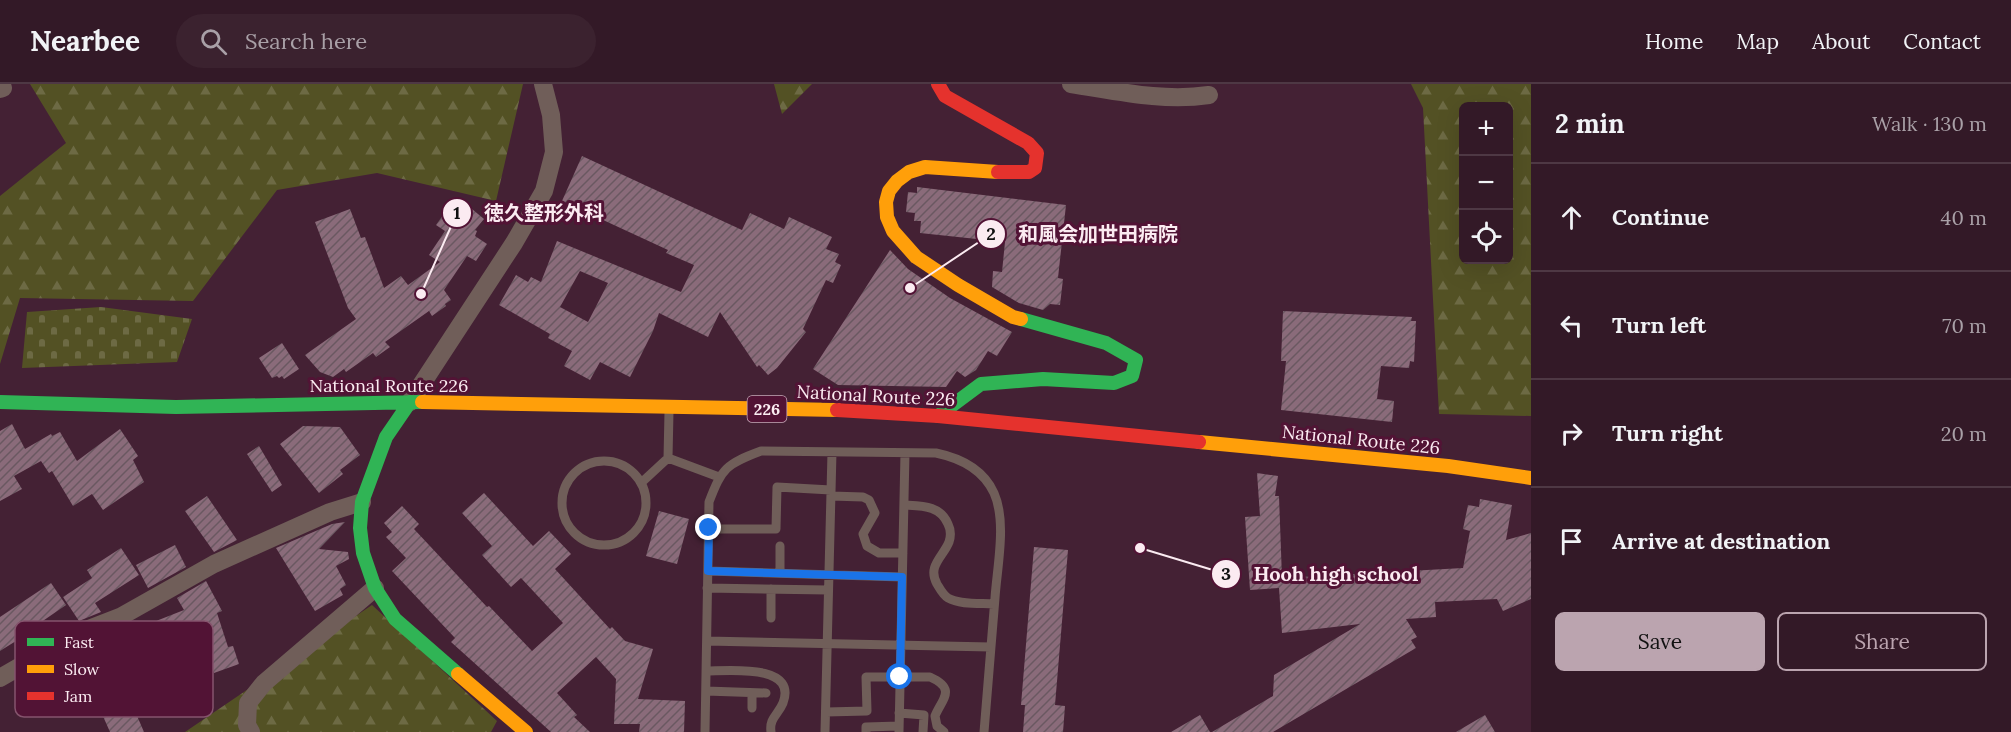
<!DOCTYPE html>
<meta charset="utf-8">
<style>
:root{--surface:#331927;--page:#3b222f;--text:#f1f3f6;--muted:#a9a0a7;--line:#4e3844;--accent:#bba4af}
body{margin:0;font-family:Lora,"Noto Sans JP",serif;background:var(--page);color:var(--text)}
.controls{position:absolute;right:18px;top:18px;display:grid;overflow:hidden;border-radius:9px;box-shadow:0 6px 24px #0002}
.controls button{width:54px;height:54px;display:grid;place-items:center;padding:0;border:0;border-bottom:2px solid var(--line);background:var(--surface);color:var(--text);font:30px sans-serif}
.stop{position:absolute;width:18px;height:18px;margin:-14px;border:4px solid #1a73e8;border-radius:50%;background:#fff}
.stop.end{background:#1a73e8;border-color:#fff;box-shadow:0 2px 6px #0008}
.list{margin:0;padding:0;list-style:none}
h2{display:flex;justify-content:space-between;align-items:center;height:78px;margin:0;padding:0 24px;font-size:26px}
h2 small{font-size:20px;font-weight:400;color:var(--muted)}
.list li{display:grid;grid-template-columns:39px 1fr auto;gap:18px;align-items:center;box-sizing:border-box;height:108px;padding:0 24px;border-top:2px solid var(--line)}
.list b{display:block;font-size:22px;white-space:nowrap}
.list em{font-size:20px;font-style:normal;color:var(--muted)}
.actions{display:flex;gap:12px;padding:18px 24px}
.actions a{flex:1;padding:14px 0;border:2px solid var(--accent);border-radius:9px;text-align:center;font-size:21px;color:var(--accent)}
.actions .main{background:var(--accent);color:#111}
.icon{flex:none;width:33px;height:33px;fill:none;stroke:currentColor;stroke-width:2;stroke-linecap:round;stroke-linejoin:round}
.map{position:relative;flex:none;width:1531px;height:648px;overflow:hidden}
header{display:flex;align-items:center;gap:36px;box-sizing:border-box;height:84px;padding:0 30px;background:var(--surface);border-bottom:2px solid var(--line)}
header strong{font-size:28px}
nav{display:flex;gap:33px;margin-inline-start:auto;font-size:21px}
.search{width:420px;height:54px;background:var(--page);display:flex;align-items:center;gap:15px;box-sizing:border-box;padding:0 21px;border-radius:33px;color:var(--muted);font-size:22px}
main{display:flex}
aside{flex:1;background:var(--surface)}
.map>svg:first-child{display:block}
</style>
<header>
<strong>Nearbee</strong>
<div class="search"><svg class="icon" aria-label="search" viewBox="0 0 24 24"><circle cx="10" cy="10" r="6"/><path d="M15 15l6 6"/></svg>Search here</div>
<nav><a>Home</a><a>Map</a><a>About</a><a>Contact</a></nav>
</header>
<main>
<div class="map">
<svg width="1531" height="648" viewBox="0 0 1531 648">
<defs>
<pattern id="forest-firs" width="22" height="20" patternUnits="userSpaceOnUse" patternTransform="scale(1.5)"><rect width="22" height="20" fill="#535124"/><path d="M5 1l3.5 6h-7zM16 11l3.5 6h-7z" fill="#6d6a44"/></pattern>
<pattern id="cemetery-stones" width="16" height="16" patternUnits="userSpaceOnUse" patternTransform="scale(1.5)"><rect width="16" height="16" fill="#535124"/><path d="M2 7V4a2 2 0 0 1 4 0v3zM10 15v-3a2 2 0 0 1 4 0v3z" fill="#6d6a44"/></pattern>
<pattern id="building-hatch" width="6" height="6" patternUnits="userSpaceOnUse" patternTransform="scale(1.5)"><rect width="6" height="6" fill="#8a6b7a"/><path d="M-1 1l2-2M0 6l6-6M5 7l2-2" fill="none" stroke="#6a5861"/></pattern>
</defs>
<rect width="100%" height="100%" fill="#442134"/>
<!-- forest -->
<path fill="url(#forest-firs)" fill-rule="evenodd" d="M30 0H523L496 117 377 89 277 106 193 217 20 214 0 280V112L66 59Z
M774 0H812L782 30Z
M1411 0H1531V332L1439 330 1423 24ZM1464 22H1508V176H1464Z
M372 521 497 637 491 648H185Z"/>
<!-- cemetery -->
<path fill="url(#cemetery-stones)" d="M101 223 192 235 177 278 22 284 27 228Z"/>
<!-- building -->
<path fill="url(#building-hatch)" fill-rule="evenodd" d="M582 72 742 146 750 129 784 145 789 133 832 153 826 165 839 170 835 178 841 181 833 199 826 196 803 245 806 248 777 284 768 291 759 281 757 283 720 228 708 253 659 229 653 247 630 293 600 278 590 296 564 282 572 267 548 254 550 250 499 221 516 191 528 198 531 193 541 198 557 157 681 208 694 181 666 169 668 166 562 117ZM580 187 608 199 588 238 560 223Z
M917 103 1066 121 1058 194 1063 195 1060 221 1050 220 1043 226 1019 219 992 203 993 187 1002 188 1005 158 920 149 921 137H914L915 129 906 128 908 108 917 109Z
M350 125 361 154 365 153 384 204 401 192 408 201 440 178 429 171 445 147 436 141 446 127 462 137 472 125 484 135 475 146 477 147 475 152 487 160 476 177 467 172 444 206 451 216 445 220 446 222 432 232 429 227 385 258 390 263 376 273 373 269 346 288 344 285 333 293 320 288 305 271 356 235 348 224 315 138Z
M890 166 908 185 950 214 1012 248 997 272 988 267 976 286 965 293 957 287 946 303 838 301 813 285Z
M1283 227 1412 233 1411 237H1416L1414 278 1410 277 1409 284 1381 282 1377 315 1394 317 1392 338 1281 326 1286 277H1281Z
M282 259 299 285 284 295 282 292 279 294 277 292 272 294 259 274Z
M12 340 25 365 51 350 52 352 60 348 77 377 120 345 138 372 133 376 144 398 103 426 92 410 73 422 52 387 49 389 41 377 14 392 22 405 0 417V347Z
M303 342 340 343 360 371 340 386 343 390 319 409 280 360Z
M259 362 282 401 272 408 247 370Z
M1257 389 1278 392 1275 412H1279L1282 494 1463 484 1470 447 1463 445 1468 421 1479 423 1480 415 1512 421 1506 456 1531 449V515L1503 527 1497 515 1435 518 1436 533 1406 535 1417 553 1411 556 1416 564 1273 648H1212L1273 612 1274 591 1360 540 1282 549 1279 504 1250 506 1245 433 1260 432Z
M484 409 533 462 549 447 571 470 555 485 610 545 612 543 625 557 653 565 638 615 685 617 684 648H639L640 640H614L616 595 596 573 557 609 577 631 574 633 590 648H551L451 558 455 554 392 487 406 474 386 453 392 448 384 439 402 422 419 440 414 445 487 523 489 522 532 567 563 539 521 494 511 503 482 471 492 462 462 429Z
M207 412 237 456 214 468 185 427Z
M659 427 689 435 677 480 646 472Z
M345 438 319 465 348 468 349 475 336 482 346 501 340 505 343 511 315 527 276 464 332 440Z
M175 461 186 483 148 504 136 481Z
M1034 463 1068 466 1055 621 1065 622 1063 648H1023L1025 621H1021Z
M121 464 139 491 95 519 101 528 79 537 63 513 92 494 87 486Z
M206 497 222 527 217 529 228 563 233 562 239 580 214 589 206 569 203 570 197 553 160 568 170 599 139 609 141 614 131 618 144 648H110L79 578 92 572 88 563 114 553 122 571 149 561 147 556 154 553 151 539 184 526 177 514Z
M51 499 66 521 34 543 35 545 0 567V533Z
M1200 631 1210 648H1171Z
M1485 631 1495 648H1456Z"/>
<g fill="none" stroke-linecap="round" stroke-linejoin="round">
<!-- lane -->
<path stroke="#705e59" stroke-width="9" d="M669 328 668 374 719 393
M562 419a42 42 0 1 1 84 0a42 42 0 1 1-84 0Z
M641 399 668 374
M831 412 863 413 869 416 875 429 863 450 867 462 879 469H903
M904 421C922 422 940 421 948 440 951 446 951 452 949 458 943 473 927 482 937 500 940 505 943 511 948 514 960 521 981 519 994 520
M709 445H776L777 403 831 406
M780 462V489
M708 487 902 493
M707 504 828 506
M771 505V534
M707 557 991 563
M706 587C727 587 798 579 783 619 778 631 769 634 771 648
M706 607 766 609
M752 609V624
M826 628 867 627 866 593H930C957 605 942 615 935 632L937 642 944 648
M899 629 924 631 923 648
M705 648 709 418C722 384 726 380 761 367L936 369C960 374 983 385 994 409 1007 438 997 483 995 514 991 559 988 603 984 648
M825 648 832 368
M866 648V643L899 642
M899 648 905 369"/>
<!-- street -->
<path stroke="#705e59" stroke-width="18" d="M1071 0C1117 7 1163 18 1209 11
M0 5 3 4
M410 318 514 159 544 107 554 68 551 31 543 0
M0 594 76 550 120 533 214 480 330 428 362 418
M251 648 247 641 248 619 264 599 375 504"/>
<!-- fast -->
<path stroke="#30b455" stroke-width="14" d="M0 318 176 323 422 318
M410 318 386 353 362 418 360 444 363 469 375 504 395 535 458 590
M938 332 981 300 1043 295 1114 299 1132 292 1136 276 1106 259 1021 235"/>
<!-- slow -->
<path stroke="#ff9f0a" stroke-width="14" d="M998 88 925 83 909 88 897 97 889 107 886 118 887 133 893 147 916 173 958 201 1013 233 1021 235
M422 318 837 326
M1199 358 1448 382 1531 394
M458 590 526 648"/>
<!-- jam -->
<path stroke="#e5322d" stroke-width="14" d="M938 0 945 12 1028 59 1037 69 1035 84 1029 88H998
M837 326 938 332 1199 358"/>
</g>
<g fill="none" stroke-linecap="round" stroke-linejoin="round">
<!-- route -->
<path stroke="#1a73e8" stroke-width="8" d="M709 444 708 487 902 493 900 593"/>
</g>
<g text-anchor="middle" stroke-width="6" stroke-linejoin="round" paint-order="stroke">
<!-- shield labels -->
<rect fill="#521335" stroke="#c8aab9" stroke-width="1.5" x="747.5" y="312" width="39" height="26" rx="4.5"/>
<g font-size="16" font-weight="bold" fill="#fbebf1">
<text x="767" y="331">226</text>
</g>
<!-- street labels -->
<g font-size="18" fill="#fbebf1" stroke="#521335">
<text x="389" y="308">National Route 226</text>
<text transform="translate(876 312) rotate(3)" y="6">National Route 226</text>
<text transform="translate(1361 356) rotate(6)" y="6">National Route 226</text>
</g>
</g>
<!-- legend -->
<rect x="15" y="537" width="198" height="96" rx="9" fill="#521335" stroke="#85546d" stroke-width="1.5"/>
<rect x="27" y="554" width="27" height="8" fill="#30b455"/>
<rect x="27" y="581" width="27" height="8" fill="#ff9f0a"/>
<rect x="27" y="608" width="27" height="8" fill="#e5322d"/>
<g font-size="16" fill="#fbebf1">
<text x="64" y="564">Fast</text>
<text x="64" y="591">Slow</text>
<text x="64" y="618">Jam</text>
</g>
<!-- callouts -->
<path fill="none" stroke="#fbebf1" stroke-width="2" d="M421 210L457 129M910 204L991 150M1140 464L1226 490"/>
<g fill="#fbebf1" stroke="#521335" stroke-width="2">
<circle cx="421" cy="210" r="6"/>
<circle cx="910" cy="204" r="6"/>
<circle cx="1140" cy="464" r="6"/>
<circle cx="457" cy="129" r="15"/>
<circle cx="991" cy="150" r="15"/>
<circle cx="1226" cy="490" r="15"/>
</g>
<g font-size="18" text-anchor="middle" font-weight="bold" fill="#111">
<text x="457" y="135">1</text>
<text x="991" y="156">2</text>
<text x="1226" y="496">3</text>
</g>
<g font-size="20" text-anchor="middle" font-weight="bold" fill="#fbebf1" stroke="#521335" stroke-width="6" stroke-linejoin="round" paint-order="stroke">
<text x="544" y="136">徳久整形外科</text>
<text x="1098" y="157">和風会加世田病院</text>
<text x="1336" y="497">Hooh high school</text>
</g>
</svg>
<div class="controls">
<button>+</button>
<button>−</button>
<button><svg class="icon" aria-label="locate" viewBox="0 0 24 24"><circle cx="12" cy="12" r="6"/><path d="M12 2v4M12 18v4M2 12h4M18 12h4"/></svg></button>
</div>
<div class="stop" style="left:900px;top:593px"></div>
<div class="stop end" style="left:709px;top:444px"></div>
</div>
<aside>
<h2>2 min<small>Walk · 130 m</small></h2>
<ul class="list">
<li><svg class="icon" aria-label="ahead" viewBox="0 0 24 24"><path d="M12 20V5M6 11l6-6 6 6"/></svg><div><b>Continue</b></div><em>40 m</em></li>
<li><svg class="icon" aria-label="left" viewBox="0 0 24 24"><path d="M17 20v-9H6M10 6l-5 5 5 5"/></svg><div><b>Turn left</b></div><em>70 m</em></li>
<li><svg class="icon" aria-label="right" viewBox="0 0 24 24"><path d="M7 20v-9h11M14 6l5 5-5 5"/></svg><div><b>Turn right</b></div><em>20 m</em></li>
<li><svg class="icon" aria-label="arrive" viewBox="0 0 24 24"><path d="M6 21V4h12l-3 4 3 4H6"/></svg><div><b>Arrive at destination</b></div></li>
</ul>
<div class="actions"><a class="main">Save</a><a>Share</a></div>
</aside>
</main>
